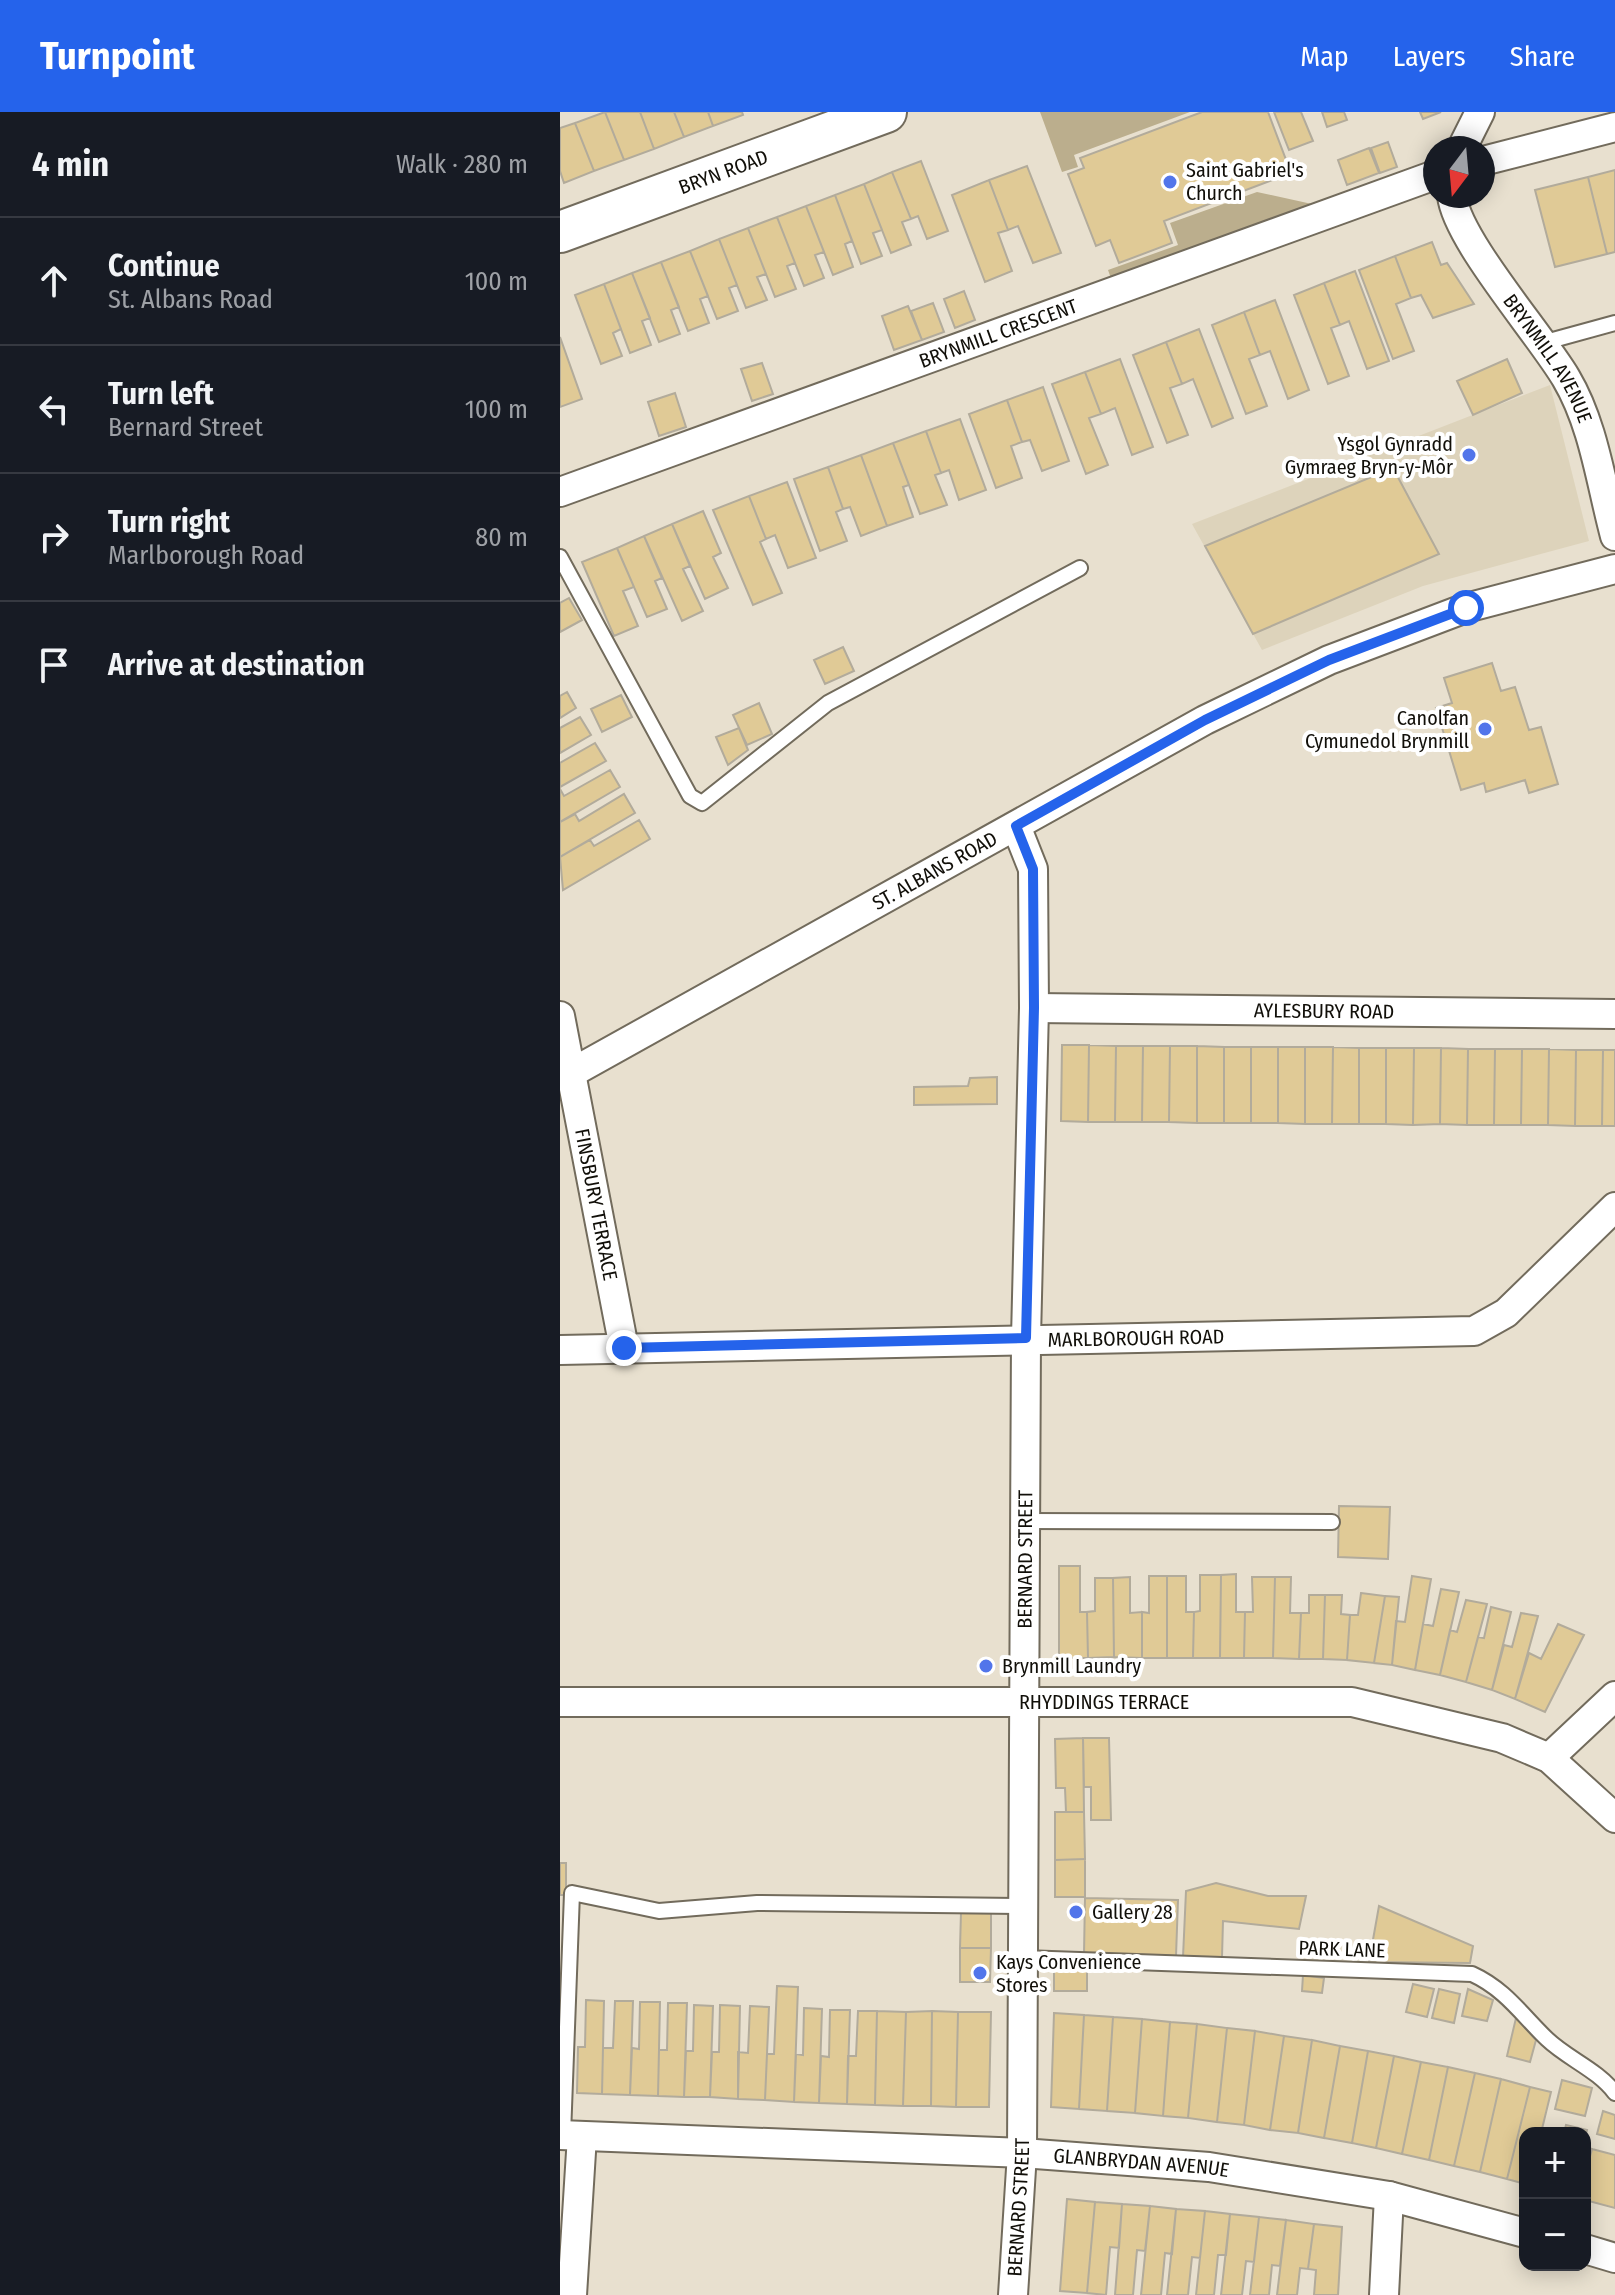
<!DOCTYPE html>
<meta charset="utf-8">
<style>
:root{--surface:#171b24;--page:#20242c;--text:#f1f3f6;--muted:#9ea1a6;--line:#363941;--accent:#2563eb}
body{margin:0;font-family:"Fira Sans Condensed",sans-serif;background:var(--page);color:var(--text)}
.controls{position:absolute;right:24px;bottom:24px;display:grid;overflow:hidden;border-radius:16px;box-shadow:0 4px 20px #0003}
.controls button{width:72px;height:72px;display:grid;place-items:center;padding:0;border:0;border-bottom:2px solid var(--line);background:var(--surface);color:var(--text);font:40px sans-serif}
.compass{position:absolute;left:863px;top:24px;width:72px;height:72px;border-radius:50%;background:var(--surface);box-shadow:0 4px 20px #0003;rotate:196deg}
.stop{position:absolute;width:24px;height:24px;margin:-18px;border:6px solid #2563eb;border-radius:50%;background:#fff}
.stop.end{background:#2563eb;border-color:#fff;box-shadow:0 2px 8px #0008}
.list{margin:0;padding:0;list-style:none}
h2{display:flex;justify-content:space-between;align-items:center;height:104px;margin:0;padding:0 32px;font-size:34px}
h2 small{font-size:26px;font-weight:400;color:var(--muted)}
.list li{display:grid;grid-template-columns:52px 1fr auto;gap:24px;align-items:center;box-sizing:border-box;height:128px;padding:0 32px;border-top:2px solid var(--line)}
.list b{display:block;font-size:30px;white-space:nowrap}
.list p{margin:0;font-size:26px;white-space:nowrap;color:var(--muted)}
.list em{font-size:26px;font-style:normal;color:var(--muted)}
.icon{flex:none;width:44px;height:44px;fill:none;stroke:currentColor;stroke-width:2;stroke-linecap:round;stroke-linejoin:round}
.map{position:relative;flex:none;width:1055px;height:2183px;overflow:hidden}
header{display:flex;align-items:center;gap:48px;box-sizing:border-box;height:112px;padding:0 40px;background:var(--accent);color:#fff}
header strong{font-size:38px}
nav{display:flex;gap:44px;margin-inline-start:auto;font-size:28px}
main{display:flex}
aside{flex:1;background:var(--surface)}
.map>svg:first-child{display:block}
</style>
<header>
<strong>Turnpoint</strong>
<nav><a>Map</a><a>Layers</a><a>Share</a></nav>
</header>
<main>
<aside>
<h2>4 min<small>Walk · 280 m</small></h2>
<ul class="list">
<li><svg class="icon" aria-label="ahead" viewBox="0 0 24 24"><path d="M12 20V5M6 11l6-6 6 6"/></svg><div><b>Continue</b><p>St. Albans Road</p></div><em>100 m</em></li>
<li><svg class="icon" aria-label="left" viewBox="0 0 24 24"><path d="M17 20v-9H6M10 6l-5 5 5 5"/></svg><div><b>Turn left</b><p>Bernard Street</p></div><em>100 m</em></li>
<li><svg class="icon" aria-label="right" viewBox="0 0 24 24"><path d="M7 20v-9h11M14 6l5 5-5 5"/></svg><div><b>Turn right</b><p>Marlborough Road</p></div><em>80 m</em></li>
<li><svg class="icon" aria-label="arrive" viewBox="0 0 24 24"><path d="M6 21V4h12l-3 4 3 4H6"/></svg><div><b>Arrive at destination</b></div></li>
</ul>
</aside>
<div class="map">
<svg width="1055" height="2183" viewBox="0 0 1055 2183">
<rect width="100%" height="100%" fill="#e8e0cf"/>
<!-- built -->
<path fill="#ddd3bb" d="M990 273 1029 429 863 474 702 538 632 412Z"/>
<!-- green -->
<path fill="#bbae8d" d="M480 0H630L514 43 518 55 502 60Z
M697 80 761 94 554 175 548 158 618 133 610 111Z"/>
<!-- building -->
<path fill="#e0ca96" stroke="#b2ab9b" stroke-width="2" d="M45 0 64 48 34 59 15 11Z
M45 0H80L94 37 64 48Z
M80 0H114L124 25 94 37Z
M114 0H148L153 14 124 25Z
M148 0H182L183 3 153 14Z
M642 0H708L731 61 604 109 612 131 559 151 550 128 536 134 508 62 524 56 520 46Z
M714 0H741L753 29 729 38Z
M762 0H784L787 8 767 15Z
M860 0H881L863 7Z
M15 11 34 59 4 71 0 59V16Z
M828 30 837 55 820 61 811 36Z
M809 36 819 61 787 73 778 48Z
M361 49 388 119 367 127 358 104 351 107 332 60Z
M467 54 501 141 473 151 458 114 448 118 429 68Z
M1055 58V140L1047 142 1028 65Z
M332 60 351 107 342 110 351 133 331 141 304 72Z
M1028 65 1047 142 995 155 975 78Z
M429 68 448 118 438 121 452 159 425 170 392 83Z
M304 72 322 118 313 121 322 144 301 152 275 83Z
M275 83 292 129 285 132 293 155 273 163 246 94Z
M246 94 264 140 255 143 264 166 244 174 217 105Z
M217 105 235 151 227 154 236 177 215 185 188 116Z
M188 116 206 162 197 165 207 188 186 196 159 127Z
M159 127 177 173 169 176 178 199 157 207 130 139Z
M872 130 881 153 887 151 914 192 873 206 861 183 851 186 835 144Z
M130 139 148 184 140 187 149 211 128 219 101 150Z
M835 144 851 186 836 192 854 239 833 247 799 158Z
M101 150 119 195 111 198 120 222 99 230 72 161Z
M795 159 829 249 807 257 789 209 780 213 764 171Z
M72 161 90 206 82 209 91 233 70 241 44 172Z
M764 171 780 213 771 216 789 264 768 272 734 183Z
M44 172 61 217 53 221 62 244 41 252 15 183Z
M404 179 415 208 395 216 384 187Z
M715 188 749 278 728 287 710 239 700 243 684 200Z
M373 191 384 220 362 228 351 199Z
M348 194 362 228 334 238 322 204Z
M684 200 700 243 689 247 707 294 686 302 652 213Z
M639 217 673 306 652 315 633 267 622 272 606 230Z
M0 225 22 287 0 295Z
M606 230 622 272 610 276 628 323 607 331 573 243Z
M560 247 593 335 572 343 555 296 541 302 525 260Z
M947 247 962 281 913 303 897 269Z
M202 251 213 282 192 289 181 257Z
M525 260 541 302 529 306 548 353 526 362 492 272Z
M483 275 509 349 482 359 470 328 462 330 447 288Z
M115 281 126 315 99 324 88 290Z
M447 288 462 330 451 334 462 366 436 376 409 302Z
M400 307 426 378 399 388 389 358 381 361 366 319Z
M366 319 381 361 375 363 387 393 360 402 333 331Z
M333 331 349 373 343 375 353 405 327 414 301 343Z
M301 343 327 414 301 424 290 395 283 397 268 355Z
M268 355 283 397 276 400 287 429 260 439 234 367Z
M833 356 879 442 693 522 645 434Z
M227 370 256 446 228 456 215 423 206 427 189 384Z
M189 384 206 427 200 430 222 481 193 493 153 398Z
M143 399 161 441 153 445 168 476 145 487 112 412Z
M112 412 130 454 123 457 143 499 122 509 84 424Z
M84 424 102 466 95 469 107 497 87 505 57 436Z
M57 436 74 475 63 479 78 514 54 524 22 450Z
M9 486 22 508 0 520V491Z
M283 535 294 559 265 572 254 548Z
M932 551 941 579 955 575 969 618 981 615 998 672 969 681 965 668 926 680 924 671 901 678 876 596 892 591 884 566Z
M7 580 16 596 0 606V584Z
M61 583 72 605 42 620 31 597Z
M199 591 212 622 187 633 173 603Z
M20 605 31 623 0 641V616Z
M179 616 188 638 168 653 156 625Z
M35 631 46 649 0 675V651Z
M50 658 60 675 0 710V677L4 684Z
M64 682 75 701 0 745V710L15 702 19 709Z
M79 708 90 727 3 778 0 745 30 728 34 734Z
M502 933H529L528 1010 501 1009Z
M529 933 556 934 555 1010H528Z
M556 934H583L582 1010H555Z
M583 934H610L609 1010H582Z
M610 934H637V1011L609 1010Z
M637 934 664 935V1011H637Z
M664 935H691V1011H664Z
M691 935H718V1011H691Z
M718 935H745V1012L718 1011Z
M745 935H773L772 1012H745Z
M773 935 799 936V1012H772Z
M799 936H826V1012H799Z
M826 936H854L853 1013 826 1012Z
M854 936H881L880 1012 853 1013Z
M881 936 908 937 907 1013 880 1012Z
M908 937H935L934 1013H907Z
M935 937H962L961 1013H934Z
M962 937H989L988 1013H961Z
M989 937 1016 938 1015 1014 988 1013Z
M1016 938H1043L1042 1014H1015Z
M1043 938H1055V1014H1042Z
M437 965V992L354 993V975L408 974 410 966Z
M779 1394 830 1395 828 1447 778 1445Z
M499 1454H520V1500H527L528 1546H499Z
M676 1462V1500H685L684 1546H660L661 1463Z
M640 1463H661L660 1546H633L634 1500 640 1499Z
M589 1464H607V1546H582V1500L589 1501Z
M607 1464H626V1500H634L633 1546H607Z
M852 1464 871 1467 855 1558 832 1553 836 1509 845 1510Z
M570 1465V1501L582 1500V1546L554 1545 553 1466Z
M692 1465H715L713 1546H684L685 1500H693Z
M715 1465H731L730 1501H741L739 1547 713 1546Z
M535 1466H553L554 1545 528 1546 527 1500 535 1499Z
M881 1477 899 1480 880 1563 855 1558 863 1512 873 1514Z
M801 1481 825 1484 814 1551 787 1548 790 1503H798Z
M749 1483H765L763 1547H739L741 1501H749Z
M765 1483H782L781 1502 790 1503 787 1548 763 1547Z
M825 1484 839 1485 832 1553 814 1551Z
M906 1488 927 1492 906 1570 880 1563 890 1518 897 1520Z
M931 1495 951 1500 932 1578 906 1570 918 1525 924 1526Z
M961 1501 978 1504 955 1587 932 1578 944 1533 952 1535Z
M998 1512 1024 1523 985 1600 955 1587 969 1541 981 1547Z
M523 1626 524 1700H506L505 1676H496L495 1627Z
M523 1626H549L551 1708H531V1675H524Z
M495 1700H524L525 1747 495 1748Z
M525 1747V1785H495V1748Z
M0 1751H6V1783H0Z
M656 1771 708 1784H746L739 1817 663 1809 662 1845H623L626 1779Z
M525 1786 618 1788 616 1844 524 1842Z
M819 1794 913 1834 910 1851 809 1850Z
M401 1800H431V1836H400Z
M400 1836H431L430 1870H400Z
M494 1855 527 1856V1879H494Z
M743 1863 764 1866 762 1881 742 1879Z
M853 1872 874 1877 867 1905 846 1900Z
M217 1874 238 1875 234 1990 205 1988 207 1942H214Z
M879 1877 900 1882 894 1911 872 1906Z
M908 1877 933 1888 927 1909 902 1904Z
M26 1888 44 1889 42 1982 17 1981 18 1935H25Z
M55 1889H73L70 1983 42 1982 43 1936H53Z
M80 1890H100L98 1984 70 1983 72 1936 79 1937Z
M108 1891H127L124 1985 98 1984 99 1938H107Z
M134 1893 153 1894 150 1985H124L126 1939H133Z
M160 1893 180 1894 178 1987 150 1985 152 1940H159Z
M190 1894 209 1895 205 1988 178 1987V1940L188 1941Z
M244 1896 262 1897 259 1991 234 1990 236 1942 243 1943Z
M270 1898H290L287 1992 259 1991 261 1944 269 1945Z
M298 1899H317L315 1993 287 1992 288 1944H296Z
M317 1899 346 1900 343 1994 315 1993Z
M372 1899 398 1900 396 1995 371 1994Z
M372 1899 371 1994H343L346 1900Z
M398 1900H431L429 1995H396Z
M494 1901 524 1903 519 1997 491 1995Z
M524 1903 553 1905 547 1999 519 1997Z
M553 1905 582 1907 575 2001 547 1999Z
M956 1906 976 1928 970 1950 947 1944Z
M582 1907 610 1910 603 2004 575 2001Z
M610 1910 637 1912 628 2006 603 2004Z
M637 1912 667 1916 657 2010 628 2006Z
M667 1916 695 1919 684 2013 657 2010Z
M695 1919 724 1924 710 2018 684 2013Z
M724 1924 752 1928 738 2021 710 2018Z
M752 1928 780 1934 764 2026 738 2021Z
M780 1934 808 1939 792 2031 764 2026Z
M808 1939 834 1944 816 2036 792 2031Z
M834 1944 861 1950 842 2042 816 2036Z
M861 1950 888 1955 869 2048 842 2042Z
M888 1955 915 1961 894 2054 869 2048Z
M915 1961 941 1967 920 2060 894 2054Z
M941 1967 970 1975 947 2067 920 2060Z
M1002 1968 1032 1976 1025 2004 995 1997Z
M970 1975 991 1980 981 2021H965V2072L947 2067Z
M1043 1999 1055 2003V2027L1037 2022Z
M1006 2013 1027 2018 1025 2026V2021H1004Z
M1025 2035 1032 2037 1025 2063Z
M1032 2037 1055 2043V2096L1025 2088V2063Z
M507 2087 535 2090 527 2181 500 2179Z
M535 2090 562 2092 559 2136 550 2135 546 2183 527 2181Z
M562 2092 590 2094 585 2139 577 2138 573 2183H555Z
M590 2094 616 2097 612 2142 605 2141 601 2183H581Z
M616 2097 645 2099 640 2146 632 2145 628 2183H607Z
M645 2099 670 2102 666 2143H658L654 2183H636Z
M670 2102 699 2105 694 2150 686 2149 682 2183H661Z
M699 2105 726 2108 720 2154 712 2153 709 2183H690Z
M726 2108 754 2112 748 2157 740 2156 737 2183H717Z
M754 2112 782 2115 778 2183H754L756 2158 748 2157Z"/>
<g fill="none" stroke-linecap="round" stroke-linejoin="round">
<defs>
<path id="lane" d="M982 231 1055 211
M0 445 130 684 142 691 268 591 520 456
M465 1409 772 1410
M463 1846 912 1862C945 1877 962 1903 987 1927 1008 1947 1038 1958 1055 1981
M3 2023 12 1781 99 1799 197 1791 463 1794"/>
<g id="street">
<path d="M902 36 920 0"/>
<path d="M923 49 1055 15"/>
<path id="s1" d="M892 84C897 128 980 222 1006 266 1034 313 1041 372 1055 424"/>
<path id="s2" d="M0 380 875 63"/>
<path id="s3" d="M474 896 1055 902"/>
<path id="s4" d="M0 904 64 1236"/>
<path id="s5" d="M13 960 645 608 769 548 906 496 1055 457"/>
<path id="s6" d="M0 1238 914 1219 946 1201 1055 1095"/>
<path id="s7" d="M0 1590H792L942 1626 989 1646 1055 1706"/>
<path d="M989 1646 1055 1584"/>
<path id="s8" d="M0 2023 462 2041 649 2055 829 2084 965 2121"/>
<path d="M1025 2137 1055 2146"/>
<path d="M12 2183 22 2024"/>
<path id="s9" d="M453 2183 462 2041 466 1226 474 896 473 757 456 714"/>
<path d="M824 2183 829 2084"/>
</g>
<g id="secondary">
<path id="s10" d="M0 120 326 0"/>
</g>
</defs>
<!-- lane casing -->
<use href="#lane" stroke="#726b5c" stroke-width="18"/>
<!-- street casing -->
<use href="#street" stroke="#726b5c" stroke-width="32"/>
<!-- secondary casing -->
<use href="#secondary" stroke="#726b5c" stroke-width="44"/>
<!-- lane -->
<use href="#lane" stroke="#fff" stroke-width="14"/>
<!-- street -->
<use href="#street" stroke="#fff" stroke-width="28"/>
<!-- secondary -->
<use href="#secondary" stroke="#fff" stroke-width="40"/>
</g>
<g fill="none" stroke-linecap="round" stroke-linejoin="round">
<!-- route -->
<path stroke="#2563eb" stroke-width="10" d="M64 1236 466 1226 474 896 473 757 456 714 645 608 769 548 906 496"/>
</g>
<!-- markers -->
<g fill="#5275ea" stroke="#fff" stroke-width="3">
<circle cx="610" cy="70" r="8"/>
<circle cx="909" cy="343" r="8"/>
<circle cx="925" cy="617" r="8"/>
<circle cx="426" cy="1554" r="8"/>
<circle cx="516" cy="1800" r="8"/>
<circle cx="420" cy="1861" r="8"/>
</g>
<g text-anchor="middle" stroke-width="8" stroke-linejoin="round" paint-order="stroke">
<!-- poi labels -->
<g font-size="20" fill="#110f09" stroke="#fff" text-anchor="start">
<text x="626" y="65">Saint Gabriel's<tspan x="626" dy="23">Church</tspan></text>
<text x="893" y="339" text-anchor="end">Ysgol Gynradd<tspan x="893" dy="23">Gymraeg Bryn-y-Môr</tspan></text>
<text x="909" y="613" text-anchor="end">Canolfan<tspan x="909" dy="23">Cymunedol Brynmill</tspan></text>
<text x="442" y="1561">Brynmill Laundry</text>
<text x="532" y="1807">Gallery 28</text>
<text x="436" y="1857">Kays Convenience<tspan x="436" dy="23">Stores</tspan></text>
</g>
<!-- street labels -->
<g font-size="20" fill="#110f09" stroke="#fff">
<text dy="7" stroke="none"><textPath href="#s10" startOffset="174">BRYN ROAD</textPath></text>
<text dy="7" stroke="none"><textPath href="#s2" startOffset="466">BRYNMILL CRESCENT</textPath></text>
<text dy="7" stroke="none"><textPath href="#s1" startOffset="190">BRYNMILL AVENUE</textPath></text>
<text dy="7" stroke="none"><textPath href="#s5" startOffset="414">ST. ALBANS ROAD</textPath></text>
<text dy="7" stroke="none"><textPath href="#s3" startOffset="290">AYLESBURY ROAD</textPath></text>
<text dy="7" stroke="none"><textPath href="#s4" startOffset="192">FINSBURY TERRACE</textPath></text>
<text dy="7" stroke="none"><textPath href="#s6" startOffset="576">MARLBOROUGH ROAD</textPath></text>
<text dy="7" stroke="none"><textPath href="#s9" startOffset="736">BERNARD STREET</textPath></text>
<text dy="7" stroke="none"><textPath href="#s7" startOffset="544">RHYDDINGS TERRACE</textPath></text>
<text transform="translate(782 1837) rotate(2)" y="7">PARK LANE</text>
<text dy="7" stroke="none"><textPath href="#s8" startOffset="582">GLANBRYDAN AVENUE</textPath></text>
<text dy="7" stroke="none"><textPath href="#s9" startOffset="88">BERNARD STREET</textPath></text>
</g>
</g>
</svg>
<div class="controls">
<button>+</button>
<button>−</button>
</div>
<svg class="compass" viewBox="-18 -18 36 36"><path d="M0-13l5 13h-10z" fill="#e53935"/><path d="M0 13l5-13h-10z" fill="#9ea1a6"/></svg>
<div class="stop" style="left:906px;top:496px"></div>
<div class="stop end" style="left:64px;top:1236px"></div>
</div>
</main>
